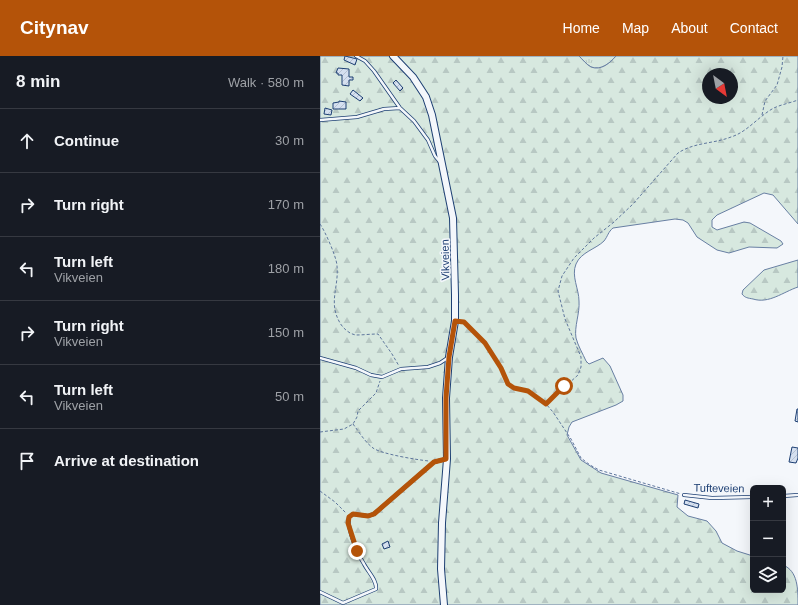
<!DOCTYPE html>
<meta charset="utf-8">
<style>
:root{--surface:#171b24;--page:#20242c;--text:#f1f3f6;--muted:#9ea1a6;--line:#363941;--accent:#b45309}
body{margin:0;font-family:Arial,sans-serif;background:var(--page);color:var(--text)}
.controls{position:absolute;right:12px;bottom:12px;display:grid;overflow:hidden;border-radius:6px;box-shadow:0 4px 16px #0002}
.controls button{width:36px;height:36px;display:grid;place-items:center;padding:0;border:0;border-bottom:1px solid var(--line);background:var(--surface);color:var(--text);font:20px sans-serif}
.compass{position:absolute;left:382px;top:12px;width:36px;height:36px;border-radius:50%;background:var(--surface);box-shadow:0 4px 16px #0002;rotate:148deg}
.stop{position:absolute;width:12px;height:12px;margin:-9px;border:3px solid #b45309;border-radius:50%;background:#fff}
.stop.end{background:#b45309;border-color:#fff;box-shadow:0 1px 4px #0008}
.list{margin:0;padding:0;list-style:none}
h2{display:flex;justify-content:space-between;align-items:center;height:52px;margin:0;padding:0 16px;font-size:17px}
h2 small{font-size:13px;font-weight:400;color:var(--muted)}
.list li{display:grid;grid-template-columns:26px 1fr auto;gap:12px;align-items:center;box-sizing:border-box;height:64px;padding:0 16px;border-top:1px solid var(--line)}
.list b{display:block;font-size:15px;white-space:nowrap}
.list p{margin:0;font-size:13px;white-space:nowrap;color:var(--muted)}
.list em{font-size:13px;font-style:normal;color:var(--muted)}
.icon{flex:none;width:22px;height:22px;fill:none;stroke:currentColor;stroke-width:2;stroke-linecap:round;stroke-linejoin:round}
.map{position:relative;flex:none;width:478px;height:549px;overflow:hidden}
header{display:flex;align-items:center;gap:24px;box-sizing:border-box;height:56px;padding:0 20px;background:var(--accent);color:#fff}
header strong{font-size:19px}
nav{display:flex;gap:22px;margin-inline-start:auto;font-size:14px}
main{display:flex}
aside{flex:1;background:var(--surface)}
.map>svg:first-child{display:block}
</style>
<header>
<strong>Citynav</strong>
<nav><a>Home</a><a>Map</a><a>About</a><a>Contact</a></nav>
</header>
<main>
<aside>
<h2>8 min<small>Walk · 580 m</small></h2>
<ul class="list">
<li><svg class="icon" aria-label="ahead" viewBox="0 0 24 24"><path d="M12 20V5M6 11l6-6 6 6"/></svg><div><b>Continue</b></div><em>30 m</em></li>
<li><svg class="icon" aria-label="right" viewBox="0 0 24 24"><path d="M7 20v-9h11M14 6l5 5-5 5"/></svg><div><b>Turn right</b></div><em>170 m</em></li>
<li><svg class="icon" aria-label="left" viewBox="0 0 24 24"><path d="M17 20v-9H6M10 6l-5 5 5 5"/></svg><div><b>Turn left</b><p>Vikveien</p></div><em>180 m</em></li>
<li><svg class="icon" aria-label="right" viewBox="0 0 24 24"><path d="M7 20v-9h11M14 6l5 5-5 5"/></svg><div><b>Turn right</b><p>Vikveien</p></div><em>150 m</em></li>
<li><svg class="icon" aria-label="left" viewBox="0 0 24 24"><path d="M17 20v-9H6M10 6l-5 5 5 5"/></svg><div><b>Turn left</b><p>Vikveien</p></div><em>50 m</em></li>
<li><svg class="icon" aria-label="arrive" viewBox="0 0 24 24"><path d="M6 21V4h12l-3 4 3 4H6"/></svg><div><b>Arrive at destination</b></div></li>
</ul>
</aside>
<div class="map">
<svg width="478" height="549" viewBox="0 0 478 549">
<defs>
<pattern id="grass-tufts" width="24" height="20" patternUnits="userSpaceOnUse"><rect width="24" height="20" fill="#d7e8df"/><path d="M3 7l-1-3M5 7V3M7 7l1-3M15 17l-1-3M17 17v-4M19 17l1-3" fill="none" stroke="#b8c8c3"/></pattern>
<pattern id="forest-firs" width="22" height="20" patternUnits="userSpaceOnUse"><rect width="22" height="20" fill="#d7e8df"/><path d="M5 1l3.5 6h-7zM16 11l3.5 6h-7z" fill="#b8c8c3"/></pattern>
<pattern id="building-hatch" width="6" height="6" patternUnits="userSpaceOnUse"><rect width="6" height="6" fill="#d5e0f0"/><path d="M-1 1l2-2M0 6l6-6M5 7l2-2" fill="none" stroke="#b6c1d1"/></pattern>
</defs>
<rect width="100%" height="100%" fill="#f4f7fb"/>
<!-- grass -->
<path fill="url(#grass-tufts)" stroke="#687fa3" d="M259 0H296C290 7 281 15 271 11 267 9 262 3 259 0Z"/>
<!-- forest -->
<path fill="url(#forest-firs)" stroke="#687fa3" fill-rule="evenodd" d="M0 0H259C262 3 267 9 271 11 281 15 290 7 296 0H478V168L453 139 444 137 397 159 392 164V171L397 174 424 166 430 167 461 185 463 188 457 192 429 191 409 197 397 194 377 181 368 167 363 164 355 163 293 172C288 176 288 180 284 185 276 193 261 196 256 208 251 220 259 233 259 245 260 257 254 271 256 282 258 290 263 298 266 305L269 308 283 302 290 310 303 339V345L296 349 252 366 249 371 247 379 261 404 281 417 358 439 357 451 368 460 387 465 396 475 402 487 417 495 433 500V534H463V509C478 515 478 533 478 549H0ZM388 18H412V42H388Z
M478 204V231C463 236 449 248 433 243 428 242 425 242 422 238L423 234 444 214Z"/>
<!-- building -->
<path fill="url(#building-hatch)" stroke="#1d3f73" d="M25 0 37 3 35 9 24 4Z
M18 12 29 13V21H33V24H29V30L22 29V19H18V17H16Z
M76 24 83 32 80 35 73 27Z
M33 34 43 42 40 45 30 38Z
M19 45 26 46V53H13V47L19 46Z
M5 52 12 54 11 59 4 58Z
M477 353H478V366L475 365Z
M472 391 478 392V402L476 407 469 406Z
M365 444 379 448 378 452 364 448Z
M68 485 70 491 64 493 62 488Z"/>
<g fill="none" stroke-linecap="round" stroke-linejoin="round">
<defs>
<path id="service" d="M36 0 45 5 54 15 80 52 94 65 108 84 115 100 120 106
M0 64 37 61 64 53 80 52
M0 302 36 312 51 319 62 321 81 313 108 311 120 307 129 301
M364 439 392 442 433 441
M463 440 478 439
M0 536 23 547 56 533C57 524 48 516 44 508 37 497 27 473 29 461L33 458 48 460 54 458 114 406 126 403"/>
<path id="tertiary" d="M73 0 93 21 106 41 112 59 133 162 135 239V265L129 301 126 342 127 403 122 467 121 513 124 549"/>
</defs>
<!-- service casing -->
<use href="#service" stroke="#1d3f73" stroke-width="4"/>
<!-- tertiary casing -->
<use href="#tertiary" stroke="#1d3f73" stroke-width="8"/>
<!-- path -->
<path stroke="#5e769c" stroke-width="1" stroke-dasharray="3 2" stroke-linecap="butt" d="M442 59 445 45 457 29 462 11 463 0
M0 168C5 175 17 202 17 210 19 232 8 246 20 267 23 272 29 278 36 279 43 279 51 278 58 278L72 298 79 310
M141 266 144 267 153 274 165 287 181 312 188 328 194 332 208 335 226 348 233 356 251 383 261 402 270 409 279 414 361 438
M226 348 258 319 261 311V301L245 263 238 235 242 220 254 202 274 182 294 166 313 148 358 97C375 86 393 88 411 81 427 76 437 62 452 53 459 49 470 47 478 44
M33 368C39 376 45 386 53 392 61 398 98 404 109 405
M0 376 24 373 33 368 37 361 38 355 56 337 60 325
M0 435 15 446 26 457"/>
<!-- service -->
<use href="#service" stroke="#f4f7fb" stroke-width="2.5"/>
<!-- tertiary -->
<use href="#tertiary" stroke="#f4f7fb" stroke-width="6"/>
</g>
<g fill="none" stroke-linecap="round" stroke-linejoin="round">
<!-- route -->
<path stroke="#b45309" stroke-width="5" d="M37 495 28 467 29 461 33 458 48 460 54 458 114 406 126 403V342L129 301 135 265 144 266 165 287 181 312 188 328 194 332 208 335 226 348 244 330"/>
</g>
<g text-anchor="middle" stroke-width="3" stroke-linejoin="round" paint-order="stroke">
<!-- street labels -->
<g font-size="11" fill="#1d3f73" stroke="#f4f7fb">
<text transform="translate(125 204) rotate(-91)" y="4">Vikveien</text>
<text transform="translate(399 432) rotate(1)" y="4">Tufteveien</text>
</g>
</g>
</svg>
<div class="controls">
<button>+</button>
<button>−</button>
<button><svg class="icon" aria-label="layers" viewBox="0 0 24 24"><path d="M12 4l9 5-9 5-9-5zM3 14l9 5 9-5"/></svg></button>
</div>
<svg class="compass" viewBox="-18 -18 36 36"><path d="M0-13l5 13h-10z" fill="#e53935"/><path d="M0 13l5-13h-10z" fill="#9ea1a6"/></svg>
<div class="stop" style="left:244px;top:330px"></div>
<div class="stop end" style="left:37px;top:495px"></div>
</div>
</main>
